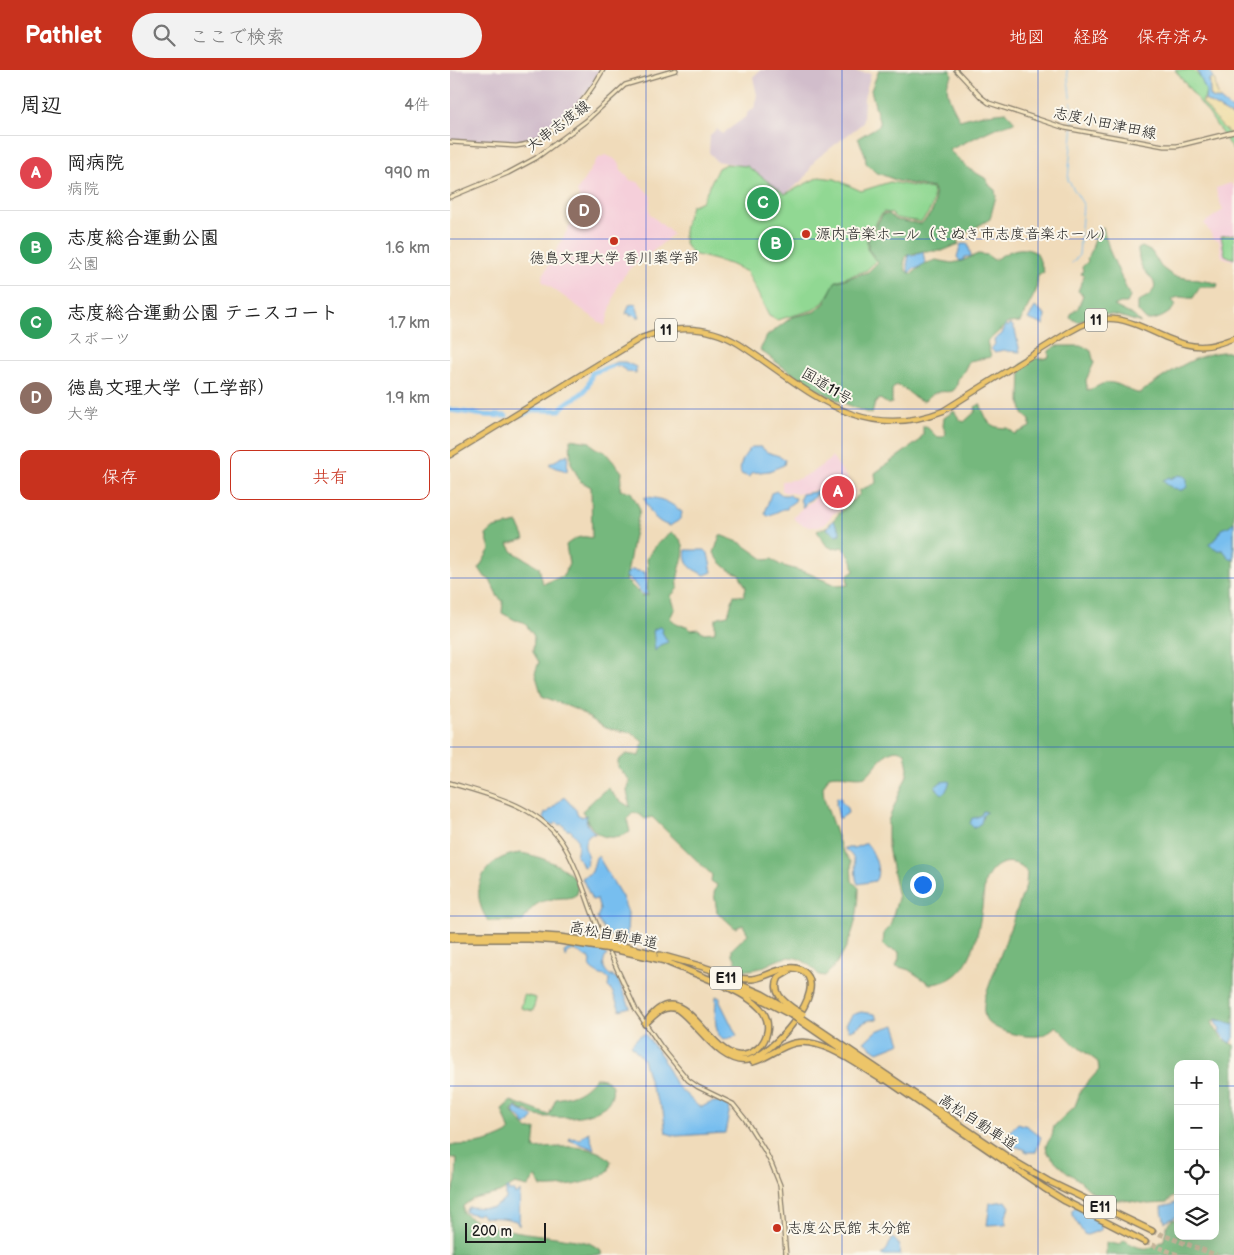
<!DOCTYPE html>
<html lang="ja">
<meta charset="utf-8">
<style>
:root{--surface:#fff;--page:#f2f2f2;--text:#222;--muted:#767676;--line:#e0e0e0;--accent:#c8321e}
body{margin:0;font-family:"Balsamiq Sans","Klee One",sans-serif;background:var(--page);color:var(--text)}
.controls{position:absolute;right:15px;bottom:15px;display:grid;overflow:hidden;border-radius:10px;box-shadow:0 5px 20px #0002}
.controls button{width:45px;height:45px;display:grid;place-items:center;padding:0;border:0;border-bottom:1px solid var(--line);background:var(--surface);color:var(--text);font:25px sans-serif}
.scale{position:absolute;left:15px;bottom:12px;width:81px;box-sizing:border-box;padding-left:5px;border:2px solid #1c1c1c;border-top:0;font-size:14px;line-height:18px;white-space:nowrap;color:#1c1c1c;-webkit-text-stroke:4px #fbf7ec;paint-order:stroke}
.you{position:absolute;left:472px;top:814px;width:18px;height:18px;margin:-12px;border:4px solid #fff;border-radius:50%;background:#1a73e8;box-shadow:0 0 0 8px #1a73e833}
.badge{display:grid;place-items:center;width:32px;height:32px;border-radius:50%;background:var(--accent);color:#fff;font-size:16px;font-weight:700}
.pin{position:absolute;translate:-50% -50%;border:2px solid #fff;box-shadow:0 1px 5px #0006}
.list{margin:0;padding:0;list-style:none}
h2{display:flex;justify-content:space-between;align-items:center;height:65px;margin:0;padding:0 20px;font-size:21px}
h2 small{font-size:16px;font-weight:400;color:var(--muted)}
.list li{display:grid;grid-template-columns:32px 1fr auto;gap:15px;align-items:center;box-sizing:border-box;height:75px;padding:0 20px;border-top:1px solid var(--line)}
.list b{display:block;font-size:19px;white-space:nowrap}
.list p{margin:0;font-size:16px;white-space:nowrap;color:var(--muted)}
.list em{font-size:16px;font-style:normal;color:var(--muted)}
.actions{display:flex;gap:10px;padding:15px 20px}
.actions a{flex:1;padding:11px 0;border:1px solid var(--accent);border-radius:10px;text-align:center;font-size:18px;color:var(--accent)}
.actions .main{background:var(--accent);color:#fff}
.icon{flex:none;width:28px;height:28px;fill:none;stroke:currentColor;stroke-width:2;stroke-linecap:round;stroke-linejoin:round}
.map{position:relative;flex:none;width:784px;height:1185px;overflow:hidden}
header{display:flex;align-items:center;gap:30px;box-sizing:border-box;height:70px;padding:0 25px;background:var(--accent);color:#fff}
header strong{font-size:24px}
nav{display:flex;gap:28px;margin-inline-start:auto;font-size:18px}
.search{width:350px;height:45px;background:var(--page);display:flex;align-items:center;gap:12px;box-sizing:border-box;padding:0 18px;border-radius:28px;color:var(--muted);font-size:19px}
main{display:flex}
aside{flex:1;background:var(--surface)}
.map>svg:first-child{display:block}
</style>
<header>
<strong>Pathlet</strong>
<div class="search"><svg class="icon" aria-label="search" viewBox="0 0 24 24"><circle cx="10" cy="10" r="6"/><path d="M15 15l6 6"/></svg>ここで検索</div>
<nav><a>地図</a><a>経路</a><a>保存済み</a></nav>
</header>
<main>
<aside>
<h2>周辺<small>4件</small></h2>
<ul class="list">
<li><span class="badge" style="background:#e0444e">A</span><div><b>岡病院</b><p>病院</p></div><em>990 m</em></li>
<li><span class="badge" style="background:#2e9e5b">B</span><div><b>志度総合運動公園</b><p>公園</p></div><em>1.6 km</em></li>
<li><span class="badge" style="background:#2e9e5b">C</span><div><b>志度総合運動公園 テニスコート</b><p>スポーツ</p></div><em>1.7 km</em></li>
<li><span class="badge" style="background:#8d6e63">D</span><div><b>徳島文理大学（工学部）</b><p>大学</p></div><em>1.9 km</em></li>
</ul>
<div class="actions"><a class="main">保存</a><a>共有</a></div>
</aside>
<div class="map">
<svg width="784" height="1185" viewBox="0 0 784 1185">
<rect width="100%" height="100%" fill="#fbf7ec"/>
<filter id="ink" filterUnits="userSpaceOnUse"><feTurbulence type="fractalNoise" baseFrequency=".02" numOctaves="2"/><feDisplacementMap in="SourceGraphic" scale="10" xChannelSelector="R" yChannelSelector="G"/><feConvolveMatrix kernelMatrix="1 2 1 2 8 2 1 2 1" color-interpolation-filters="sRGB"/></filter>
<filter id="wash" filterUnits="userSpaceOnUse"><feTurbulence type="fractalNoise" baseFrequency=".0096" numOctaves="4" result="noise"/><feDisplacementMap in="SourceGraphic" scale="20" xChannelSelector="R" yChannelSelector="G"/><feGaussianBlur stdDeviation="1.12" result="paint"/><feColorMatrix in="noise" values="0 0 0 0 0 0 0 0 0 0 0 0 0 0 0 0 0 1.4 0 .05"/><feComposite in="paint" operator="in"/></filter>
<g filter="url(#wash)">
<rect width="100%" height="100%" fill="#f0dbba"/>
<!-- built -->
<path fill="#f5cfda" d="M155 85 163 88 170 94 171 100 180 110 188 112 201 126 199 140 201 145 223 164 207 178 180 198 168 214 155 256 92 211 93 205 131 135 127 121 147 89Z
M781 113 784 117V191L772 187 769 170 764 169 754 153 773 140 767 125 766 118Z
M382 386 405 420 404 425 401 431 389 441 384 443 375 454 369 457H359L351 454 343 448 350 440 371 424 369 419 348 424 334 422 332 421V411L348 409 362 402 379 390Z"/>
<!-- industrial -->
<path fill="#d1bdcb" d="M0 0H152L142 16 112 50 83 70 68 72H28L0 69Z
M310 0H404V2L421 3 414 28 413 53 365 90 354 109 335 124 297 96 266 91 259 82 260 65 267 59 272 64 297 46V43L304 39 307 25 303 7Z"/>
<!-- green -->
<path fill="#91d893" stroke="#567a58" d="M725 0H743C752 8 761 21 752 31L776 61 784 67V82L759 44Z
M276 94 297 96 335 124 369 107 385 109 411 121 440 112 482 119C486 133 480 142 471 152L446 148 441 143 433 142C426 150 424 160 417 168V179L426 191 417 200 386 211 374 232 363 240 327 250 319 246 297 202 280 194 243 184C227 170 236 153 241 136L252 131 268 98Z
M784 164V189L775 185 771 166Z
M74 925 86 928 83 941 71 938Z"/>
<!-- forest -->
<path fill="#74b87d" stroke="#486a4c" d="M429 0H501L502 6C490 18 504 38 510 50L528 45 556 42 565 52 543 59 499 80 519 99 535 108 540 116 545 120 546 126 540 149 506 169 509 174 492 181H473L456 186 454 194 456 201 462 204 474 194 486 190 502 193 512 191 528 184 537 185 544 190C560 181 569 174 587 183L594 202 588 205 586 221 570 252 558 253 537 272 541 287 519 291 513 303 508 308C506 330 496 317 483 324 479 326 477 329 473 331 462 328 457 318 446 315L442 320V333L438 334 430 329 425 333 422 344C381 331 344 306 310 280L317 266 342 247 364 242 375 233 385 212 418 202 428 192 418 179V170C425 162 427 152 433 144H439L446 150 471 154C483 143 488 134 483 118L448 111 425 102 416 93 415 84 408 68 430 55 421 20Z
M653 158 660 182 680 227 677 233H670L664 236 684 246 691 253C661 243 658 241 628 252L620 248 622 243 628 238 633 225 628 221 634 206 631 204 633 200 632 197 638 191 637 188 641 182 647 162Z
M692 177 702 182 711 197 723 206 761 212 768 214 767 217H750L743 228C735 229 730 224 722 230L726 235C720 244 708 251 696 250L688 241V232C691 229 696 228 699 225 713 213 697 207 692 197 689 192 689 186 688 181V179Z
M606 276H633L641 281 644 293 636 310 637 320C645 319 649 314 656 313 668 311 676 320 687 323H690C718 304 749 279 784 282V955L767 949 762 952C765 961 775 972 784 975V1185H656V1172L670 1175 674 1170C691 1180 698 1182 714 1170L717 1155 722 1150 728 1149V1166H765V994H728V1125L721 1128 717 1133 698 1134 675 1130H658L647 1127 630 1111 617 1102 605 1091 597 1082 596 1075 602 1066 604 1056 625 1036 631 1020 649 1000 648 992 624 974 606 956C601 960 595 965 589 966 575 968 540 961 535 947 533 941 534 934 535 927L576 815 577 803 574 798C557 786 542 795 535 812 530 848 529 912 480 914L459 900 446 896 449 889V882L437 878 433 874 434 862 440 856 448 828 438 777V751L457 705 458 698 455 683C438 672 427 697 416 706 404 709 392 703 379 706L373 717 374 729 391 778 401 792 402 811 409 818C409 850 399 883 375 906L369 905C333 863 321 910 286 898L285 888 282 885V879L298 864 293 855 285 858 267 842 264 823 267 815 261 811 262 805 202 747 195 749 189 744 183 743 177 749 180 762C167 769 149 771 140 755 137 751 136 746 132 741 139 735 152 721 158 718L167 729 180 737 177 721 180 711 168 697V691L176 684 189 686 193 672 182 663 155 658 127 640 92 626 85 603 89 592 83 582 84 566 74 552 65 550 52 543 53 531 48 527 40 510 35 507 29 498 40 479 36 465 44 458 68 453 75 469 58 474 63 482 89 497 93 514 113 506 119 494 116 475C125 468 130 465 142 468L141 417 130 411 121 393 120 369 140 372 145 378 155 382 172 402 170 420 181 422 190 439 183 470 176 510 192 526 198 525C197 512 199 501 197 489 204 478 209 469 222 463 242 474 231 489 228 506 227 510 228 514 228 518L221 526 225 538 220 548 228 555 237 556 241 560 248 559 254 563 265 562V550L269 547 278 545 284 525 294 526 296 517 289 504 279 500 270 492 264 483 270 465 291 473 315 490 322 489 330 495 358 503 387 516 398 515 397 506 404 501 402 490 393 477 383 479 376 475 367 461 378 456 395 437 410 424V420L426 413 425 403 469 371 473 364V356H476L487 367H493L496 364 493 356 494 348 504 341 510 350 514 352 526 341 525 337 530 334C538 351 537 358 558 358L565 364 580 357V350L573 344 570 332 571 295 581 288 593 289 599 287V281Z
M70 783C87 785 134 800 127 824 122 828 118 828 112 828 91 830 84 832 73 851H38C17 820 33 787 70 783Z
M145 1008C148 1008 153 1008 156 1010 167 1015 162 1030 155 1036 139 1047 121 1048 103 1047 98 1047 92 1047 87 1046 84 1045 80 1042 77 1040L73 1041 66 1036 61 1041 78 1060 86 1059 84 1079C106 1077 144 1072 161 1091L159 1100C144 1114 111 1118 91 1117L86 1106 78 1117 65 1114 49 1123 23 1129 13 1136V1143C38 1164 106 1164 139 1173L150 1179 152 1185H0V1129L6 1111 7 1088H0V1075C26 1075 37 1074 60 1062L52 1039 61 1031 99 1045 106 1029C124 1026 134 1022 145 1008Z"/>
<!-- sand -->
<path fill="#eeda9e" stroke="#857b5d" d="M760 8 765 10 766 19 770 30 762 28 760 25Z
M755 30 784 47V67C771 58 762 44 752 32Z"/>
<!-- water -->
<path fill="#77beef" stroke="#4a6d86" d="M747 0H759L763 8 759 9 760 25 762 28 770 30 784 41V47L755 30 756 21Z
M511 174H518L521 186 515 187 513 190 510 191 507 187Z
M473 182 475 193 466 199 464 198 459 203 457 195 459 184 462 186Z
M184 234 186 235 190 247H186L183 244 180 246 179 243 176 244 179 235Z
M585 237 595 245 594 255 578 249Z
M556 254 558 257 560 254 562 255 565 260 570 282 557 281 554 280 544 282 541 279 545 274 544 270 552 264Z
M167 292H175L186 297V303L178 302 169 296 154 297Z
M302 377H311L317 382 332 387 335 390 334 395 319 401 301 403 299 407 291 404C288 395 295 383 302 377Z
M118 384 117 402C110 397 108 401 99 394Z
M728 405 734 406 737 409V417L733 420H729L726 418 725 419 716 414 713 410 720 407 721 409 723 408 724 406 726 407Z
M366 420H369V424H365V427L356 432 353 438 350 429 352 424 364 422Z
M327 421 332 425H340L342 427 346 428 345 431 338 436 337 439H333L318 446 316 445 315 443 321 423Z
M197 427C212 428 221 433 232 442 231 452 226 451 220 456 204 452 200 441 194 428Z
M383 450 390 460V464L386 465 377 459Z
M784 452V490L780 489 773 480H768L758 474 767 468 771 459 779 456Z
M236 480H255L258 483 262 502 255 505C243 500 233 495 236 480Z
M181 500 195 502 197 524H192L183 512 177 508 176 505Z
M209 557 213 558 212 562 218 572 210 575 205 581 203 560Z
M498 711 500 712 496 721 492 724 485 717 491 712Z
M114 727 126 740 127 744 132 747 137 745C134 753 140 758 145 763V764H140C128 776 141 783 137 795L133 797 131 792 126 786C129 773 129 769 120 760H117L112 754 109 755 107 752 103 755 96 752 93 748 95 742 97 743Z
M387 727 391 728V731L397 738 398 743 391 748H389L386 734Z
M533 741 537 742 533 745 531 753 524 758 520 754 522 748H525L531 745Z
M414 774H417C424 782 432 802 425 811L408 814C404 807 407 798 404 790 402 784 397 782 394 778H404Z
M148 786 172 827 178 843 177 866 180 868V871C161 867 156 866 147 848L150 840 147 829 142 830 132 808 142 802 146 787Z
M119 875C132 877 148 876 157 885 149 895 156 905 167 908L180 937 170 940 162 921 158 917 159 909 156 906C151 906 144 902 140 898L141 891 139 887H135C128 883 127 878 118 882L116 884 117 887H115L114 882 119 878Z
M266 926 270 928V932L287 966 273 970C262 961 266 937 266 926Z
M411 942 425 944 428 949C412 949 411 958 399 960L396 954 402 945Z
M765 949 784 955V968L780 973 769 962 770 960 765 952Z
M445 955 451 973 428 982 414 972 426 961Z
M195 964 213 988V990L226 1015 248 1036 252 1037C263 1031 269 1029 280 1038L275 1063 226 1066 216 1063 213 1041 202 1020 193 989 181 975 189 966Z
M66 1037C71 1043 78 1041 84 1047L76 1056 71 1049 63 1042Z
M568 1053 577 1056 591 1067 586 1082H576L574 1079 563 1076 555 1066Z
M139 1062 144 1079 119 1070 120 1068 131 1069 132 1066Z
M56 1118H59L58 1121H65L64 1124H67L70 1121 69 1156 66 1151C53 1147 46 1148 33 1147L30 1143 27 1145 15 1142 18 1137 43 1138 56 1129Z
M556 1131 560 1137 556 1146V1154L537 1155 540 1133Z
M728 1131V1146L715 1152 711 1137 721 1135Z
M628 1135 652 1148 651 1160 637 1165 634 1164 622 1145V1140Z
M443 1168 448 1173 451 1185H431C441 1178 437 1174 443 1168Z"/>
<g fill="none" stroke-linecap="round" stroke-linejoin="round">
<!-- stream -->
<path stroke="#77beef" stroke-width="1" d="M617 0 623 52 618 110 633 134 629 185 622 193"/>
<!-- river -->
<path stroke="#77beef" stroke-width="5" d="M0 340 34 345 56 346
M71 345 84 340H110C116 329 129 329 136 319 140 314 140 308 142 303L162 296"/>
</g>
</g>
<g filter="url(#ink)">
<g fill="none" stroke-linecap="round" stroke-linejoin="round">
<!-- motorway-tunnel -->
<path stroke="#c6b59a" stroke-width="5" stroke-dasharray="5 2.5" stroke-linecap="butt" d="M702 1161 766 1185
M695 1172 728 1185"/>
<defs>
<path id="secondary" d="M506 0 531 27 539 33 615 58 714 76H727L784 62
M0 72 66 76C102 73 137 29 153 0
M0 127 58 103 86 88 136 51 175 15 226 0
M0 713C43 726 92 736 116 779 133 808 140 844 155 874
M158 879 186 940 212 978 238 1010 248 1017 283 1034 295 1049 315 1081 322 1095 330 1115 336 1185"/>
<path id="trunk" d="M0 385 191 268C225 255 258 255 289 274 356 317 407 375 493 341L619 262C659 238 678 251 717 268 729 273 742 277 754 276 765 276 775 271 784 268"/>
<path id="motorway" d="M0 865H80L109 867
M0 869H79L109 871
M210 885C223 889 237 892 250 896 267 901 284 910 302 909 317 908 338 891 353 901 381 920 321 986 298 990 270 995 248 953 227 939 212 934 205 945 195 954 235 893 259 999 298 984 307 981 315 973 317 962 319 954 316 944 310 938 293 919 241 903 217 892
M203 888 219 892
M339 901 329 907C321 922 333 931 344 939
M263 903 312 924 343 942
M265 909 307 927 341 945
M351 947 562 1090 598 1111 702 1161
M349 950 594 1118 615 1131 695 1172
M303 992C318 988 330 976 345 973 373 967 410 997 433 1010"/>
</defs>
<!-- secondary casing -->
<use href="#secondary" stroke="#867c6b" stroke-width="5.5"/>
<!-- trunk casing -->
<use href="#trunk" stroke="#867c6b" stroke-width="7"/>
<!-- motorway casing -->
<use href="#motorway" stroke="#867c6b" stroke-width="8"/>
<!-- secondary -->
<use href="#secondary" stroke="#f8e8c3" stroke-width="3"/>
<!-- trunk -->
<use href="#trunk" stroke="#edc569" stroke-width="4.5"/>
<!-- motorway -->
<use href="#motorway" stroke="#edc569" stroke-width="5"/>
<defs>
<path id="motorway-bridge" d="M109 867 169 875 205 884
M109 871 167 880 203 888
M344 939 353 944
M343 942 351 947
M341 945 349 950"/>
</defs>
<!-- motorway-bridge casing -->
<use href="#motorway-bridge" stroke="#867c6b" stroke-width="8" stroke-linecap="butt"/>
<!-- motorway-bridge -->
<use href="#motorway-bridge" stroke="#edc569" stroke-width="5"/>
</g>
</g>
<!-- grid -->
<path fill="none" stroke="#1d4ed8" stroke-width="1" stroke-opacity="0.55" d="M196 0V1185M392 0V1185M588 0V1185M0 169H784M0 339H784M0 508H784M0 677H784M0 846H784M0 1016H728M765 1016H784"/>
<!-- markers -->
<g fill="#c8321e" stroke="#fbf7ec" stroke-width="2">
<circle cx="356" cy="164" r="5"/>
<circle cx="164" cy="171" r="5"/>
<circle cx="327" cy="1158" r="5"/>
</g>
<g text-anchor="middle" stroke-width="4" stroke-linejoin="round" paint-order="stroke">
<!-- shield labels -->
<g fill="#fbf7ec" stroke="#5f5e5a" stroke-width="1">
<rect x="635" y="238.5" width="22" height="23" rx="4"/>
<rect x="205" y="248.5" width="22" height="23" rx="4"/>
<rect x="260" y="896.5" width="32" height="23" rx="4"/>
<rect x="634" y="1125.5" width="32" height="23" rx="4"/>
</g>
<g font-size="14" font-weight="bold" fill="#1c1c1c">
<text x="646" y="255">11</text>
<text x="216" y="265">11</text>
<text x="276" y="913">E11</text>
<text x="650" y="1142">E11</text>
</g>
<!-- street labels -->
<g font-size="15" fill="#1c1c1c" stroke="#fbf7ec">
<text transform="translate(655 53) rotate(12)" y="5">志度小田津田線</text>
<text transform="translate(108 56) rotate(-37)" y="5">大串志度線</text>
<text transform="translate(377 316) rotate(31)" y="5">国道11号</text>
<text transform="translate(164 865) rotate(11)" y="5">高松自動車道</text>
<text transform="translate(528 1052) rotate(33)" y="5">高松自動車道</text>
</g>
<!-- poi labels -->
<g font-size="15" fill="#1c1c1c" stroke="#fbf7ec" text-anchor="start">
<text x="366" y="169">源内音楽ホール（さぬき市志度音楽ホール）</text>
<text x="164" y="193" text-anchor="middle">徳島文理大学 香川薬学部</text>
<text x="337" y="1163">志度公民館 末分館</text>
</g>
</g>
</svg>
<div class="controls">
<button>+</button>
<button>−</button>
<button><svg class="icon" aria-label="locate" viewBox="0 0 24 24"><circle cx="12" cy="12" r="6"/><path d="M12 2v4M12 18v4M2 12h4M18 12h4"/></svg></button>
<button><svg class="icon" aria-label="layers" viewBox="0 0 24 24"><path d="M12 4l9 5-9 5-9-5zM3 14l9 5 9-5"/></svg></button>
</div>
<div class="scale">200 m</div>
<div class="you"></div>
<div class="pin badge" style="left:388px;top:422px;background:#e0444e">A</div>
<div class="pin badge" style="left:326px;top:174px;background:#2e9e5b">B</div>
<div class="pin badge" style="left:313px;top:133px;background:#2e9e5b">C</div>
<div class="pin badge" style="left:134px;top:141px;background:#8d6e63">D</div>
</div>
</main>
